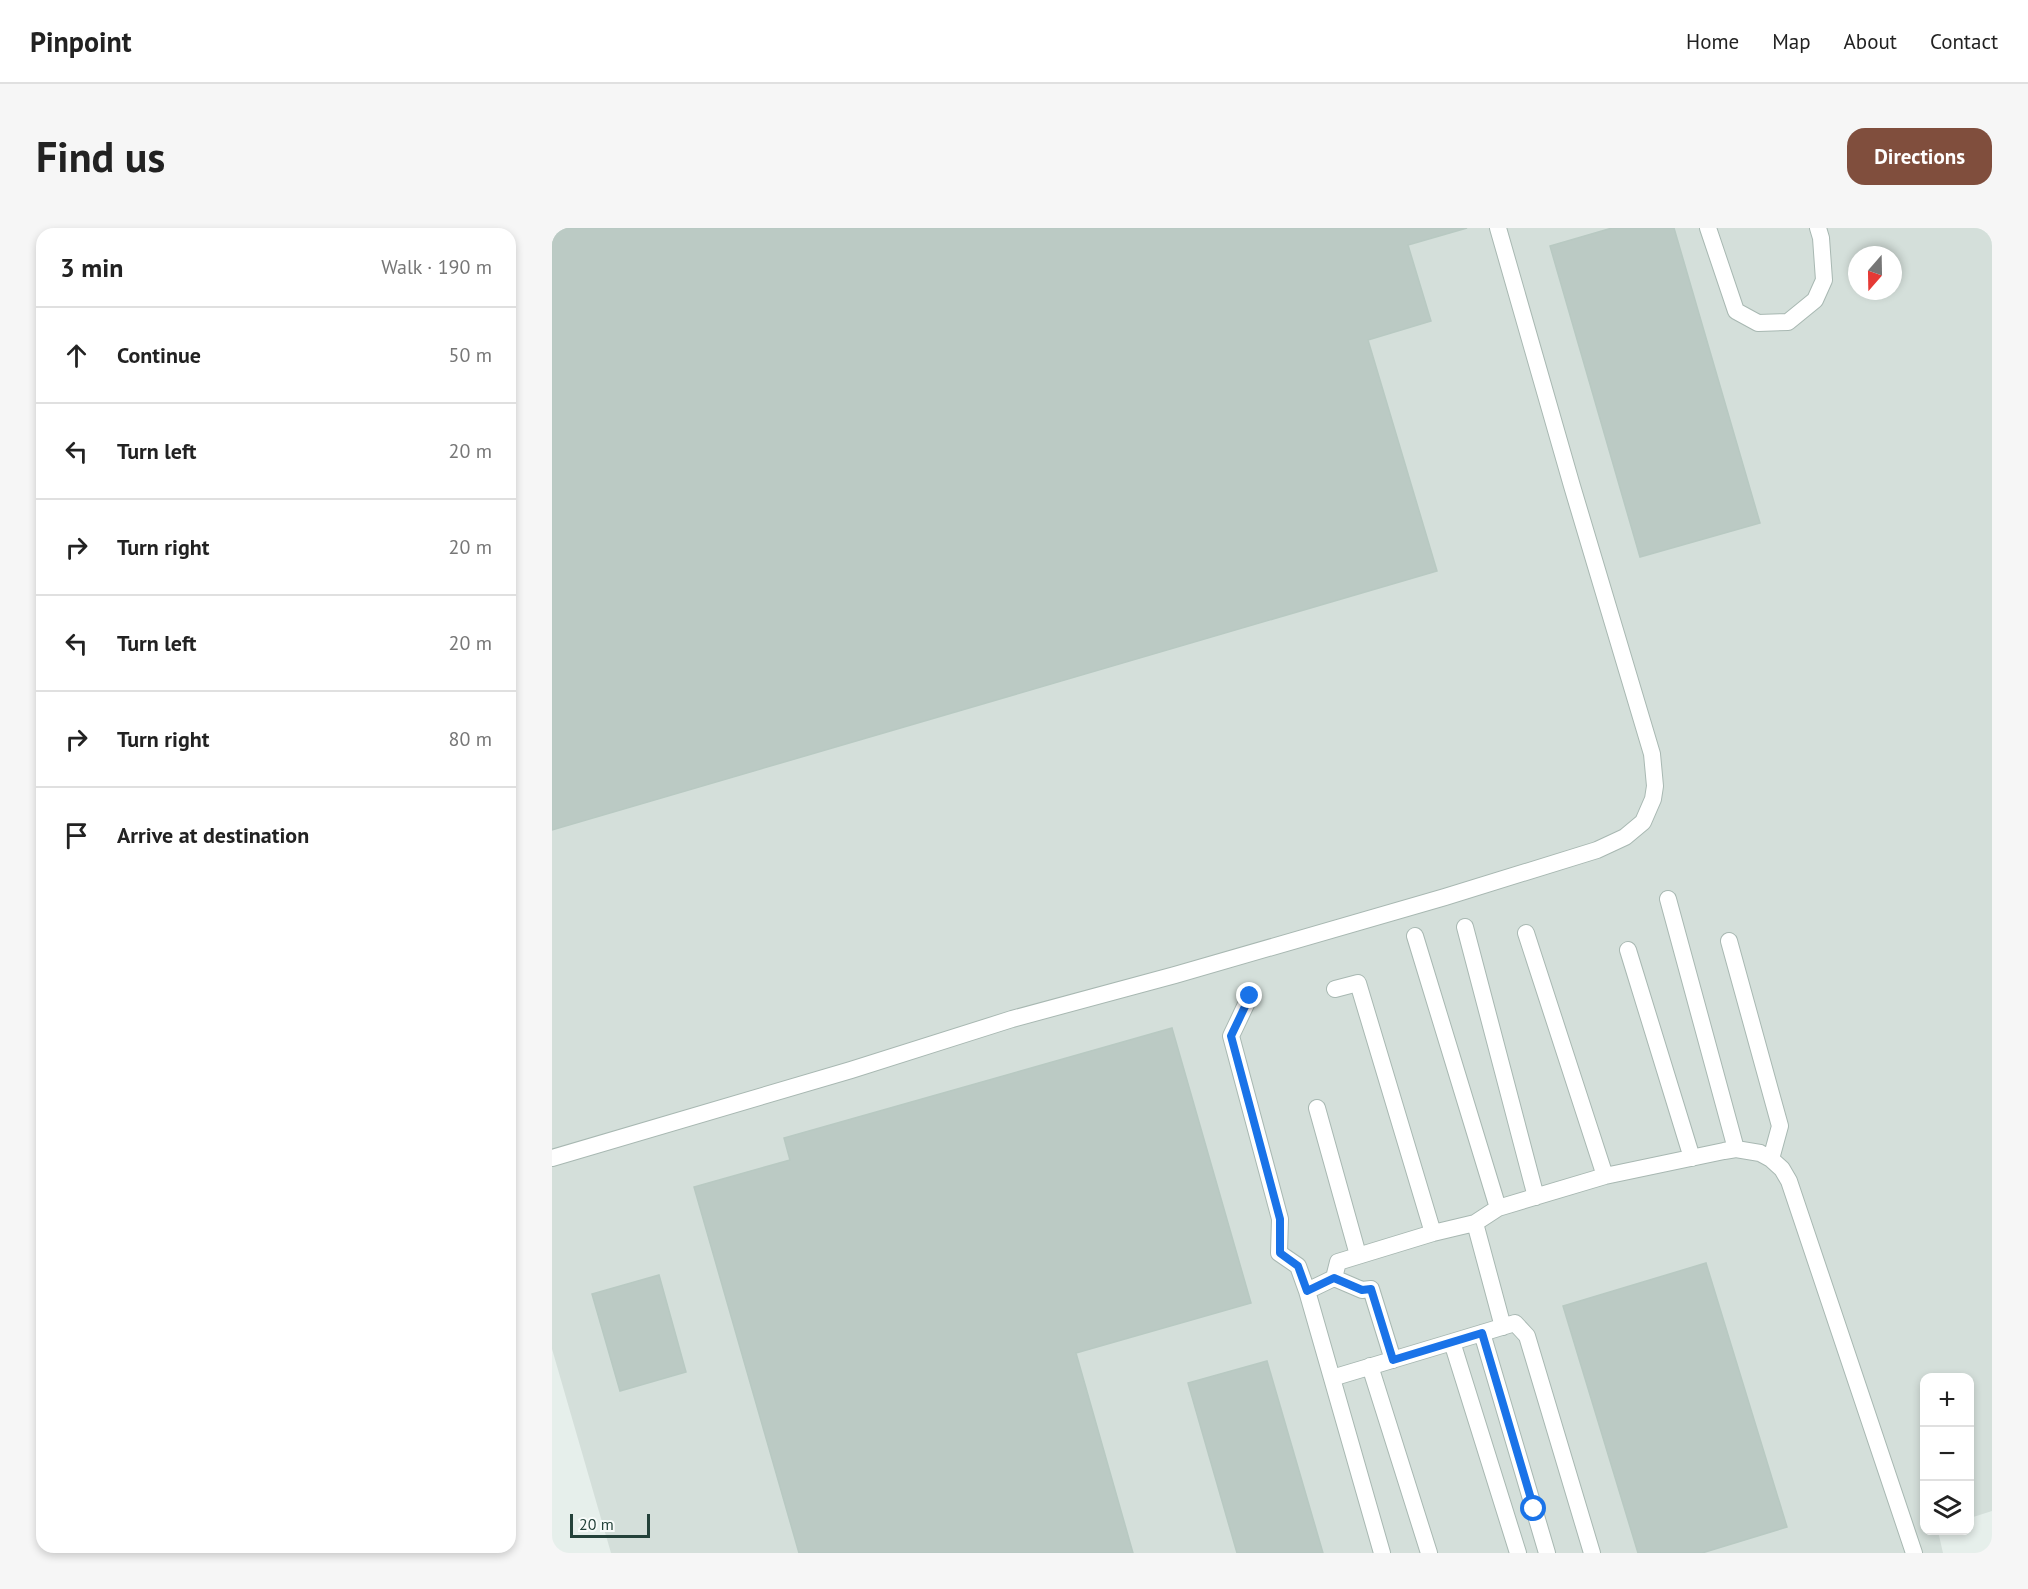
<!DOCTYPE html>
<meta charset="utf-8">
<style>
:root{--surface:#fff;--page:#f6f6f6;--text:#222;--muted:#767676;--line:#e0e0e0;--accent:#804e3d}
body{margin:0;font-family:"PT Sans",sans-serif;background:var(--page);color:var(--text)}
.controls{position:absolute;right:18px;bottom:18px;display:grid;overflow:hidden;border-radius:12px;box-shadow:0 3px 9px #0003}
.controls button{width:54px;height:54px;display:grid;place-items:center;padding:0;border:0;border-bottom:2px solid var(--line);background:var(--surface);color:var(--text);font:30px sans-serif}
.compass{position:absolute;left:1296px;top:18px;width:54px;height:54px;border-radius:50%;background:var(--surface);box-shadow:0 3px 9px #0003;rotate:200deg}
.scale{position:absolute;left:18px;bottom:15px;width:80px;box-sizing:border-box;padding-left:6px;border:3px solid #24423a;border-top:0;font-size:16px;line-height:21px;white-space:nowrap;color:#24423a;-webkit-text-stroke:4px #f7fbf9;paint-order:stroke}
.stop{position:absolute;width:18px;height:18px;margin:-14px;border:4px solid #1a73e8;border-radius:50%;background:#fff}
.stop.end{background:#1a73e8;border-color:#fff;box-shadow:0 2px 6px #0008}
.list{margin:0;padding:0;list-style:none}
h2{display:flex;justify-content:space-between;align-items:center;height:78px;margin:0;padding:0 24px;font-size:26px}
h2 small{font-size:20px;font-weight:400;color:var(--muted)}
.list li{display:grid;grid-template-columns:39px 1fr auto;gap:18px;align-items:center;box-sizing:border-box;height:96px;padding:0 24px;border-top:2px solid var(--line)}
.list b{display:block;font-size:22px;white-space:nowrap}
.list em{font-size:20px;font-style:normal;color:var(--muted)}
.icon{flex:none;width:33px;height:33px;fill:none;stroke:currentColor;stroke-width:2;stroke-linecap:round;stroke-linejoin:round}
.map{position:relative;flex:none;width:1440px;height:1325px;overflow:hidden;border-radius:18px}
header{display:flex;align-items:center;gap:36px;box-sizing:border-box;height:84px;padding:0 30px;background:var(--surface);border-bottom:2px solid var(--line)}
header strong{font-size:28px}
nav{display:flex;gap:33px;margin-inline-start:auto;font-size:21px}
.intro{display:flex;align-items:center;justify-content:space-between;box-sizing:border-box;height:144px;padding:0 36px}
h1{margin:0;font-size:42px}
.button{padding:15px 27px;border-radius:18px;background:var(--accent);color:#fff;font-size:21px;font-weight:700}
main{display:flex;gap:36px;padding:0 36px}
aside{flex:1;background:var(--surface);border-radius:18px;box-shadow:0 3px 9px #0003}
.map>svg:first-child{display:block}
</style>
<header>
<strong>Pinpoint</strong>
<nav><a>Home</a><a>Map</a><a>About</a><a>Contact</a></nav>
</header>
<div class="intro"><h1>Find us</h1><a class="button">Directions</a></div>
<main>
<aside>
<h2>3 min<small>Walk · 190 m</small></h2>
<ul class="list">
<li><svg class="icon" aria-label="ahead" viewBox="0 0 24 24"><path d="M12 20V5M6 11l6-6 6 6"/></svg><div><b>Continue</b></div><em>50 m</em></li>
<li><svg class="icon" aria-label="left" viewBox="0 0 24 24"><path d="M17 20v-9H6M10 6l-5 5 5 5"/></svg><div><b>Turn left</b></div><em>20 m</em></li>
<li><svg class="icon" aria-label="right" viewBox="0 0 24 24"><path d="M7 20v-9h11M14 6l5 5-5 5"/></svg><div><b>Turn right</b></div><em>20 m</em></li>
<li><svg class="icon" aria-label="left" viewBox="0 0 24 24"><path d="M17 20v-9H6M10 6l-5 5 5 5"/></svg><div><b>Turn left</b></div><em>20 m</em></li>
<li><svg class="icon" aria-label="right" viewBox="0 0 24 24"><path d="M7 20v-9h11M14 6l5 5-5 5"/></svg><div><b>Turn right</b></div><em>80 m</em></li>
<li><svg class="icon" aria-label="arrive" viewBox="0 0 24 24"><path d="M6 21V4h12l-3 4 3 4H6"/></svg><div><b>Arrive at destination</b></div></li>
</ul>
</aside>
<div class="map">
<svg width="1440" height="1325" viewBox="0 0 1440 1325">
<rect width="100%" height="100%" fill="#e6efeb"/>
<!-- built -->
<path fill="#d4dfda" fill-rule="evenodd" d="M0 0H1440V1283L1418 1290V1150H1372V1302L1386 1303 1391 1325H59L0 1121ZM1305 27H1341V63H1305Z"/>
<!-- building -->
<path fill="#bbcac4" stroke="#b8c9c2" stroke-width="1.5" d="M0 0H915L856 17 879 93 816 112 885 343 0 602Z
M1060 0H1122L1208 295 1088 329 998 18Z
M620 800 699 1075 524 1125 581 1325H247L142 959 238 932 232 910Z
M1154 1035 1235 1299 1150 1325H1086L1011 1078Z
M107 1047 134 1144 68 1163 40 1066Z
M715 1133 771 1325H685L636 1155Z"/>
<g fill="none" stroke-linecap="round" stroke-linejoin="round">
<defs>
<path id="service" d="M1156 0 1184 83 1206 95 1236 94 1263 72 1272 52 1269 10 1266 0
M1116 671 1184 921
M913 699 984 969
M974 705 1053 948
M863 708 946 980
M1177 713 1228 898 1219 931
M1076 722 1140 930
M783 761 806 755 881 1005
M698 768 679 808 728 991 727 1025 746 1038 755 1063 830 1325
M765 880 806 1027
M0 930 299 842 460 791 623 747 893 669 1045 622 1073 609 1091 594 1101 571 1103 558 1100 526 1020 258 946 0
M923 995 951 1099
M782 1050 810 1062 819 1061 841 1132
M755 1063 782 1050 786 1034 881 1005 923 995 946 980 1053 948 1172 923 1184 921 1208 925 1219 931 1230 941 1237 953 1362 1325
M930 1105 995 1325
M900 1114 963 1095 975 1108 1040 1325
M818 1138 877 1325
M780 1150 900 1114 966 1325"/>
</defs>
<!-- service casing -->
<use href="#service" stroke="#a8b8b2" stroke-width="18"/>
<!-- service -->
<use href="#service" stroke="#fff" stroke-width="16"/>
</g>
<g fill="none" stroke-linecap="round" stroke-linejoin="round">
<!-- route -->
<path stroke="#1a73e8" stroke-width="8" d="M698 768 679 808 728 991V1025L746 1038 755 1063 782 1050 810 1062 819 1061 841 1132 930 1105 982 1281"/>
</g>
</svg>
<div class="controls">
<button>+</button>
<button>−</button>
<button><svg class="icon" aria-label="layers" viewBox="0 0 24 24"><path d="M12 4l9 5-9 5-9-5zM3 14l9 5 9-5"/></svg></button>
</div>
<svg class="compass" viewBox="-18 -18 36 36"><path d="M0-13l5 13h-10z" fill="#e53935"/><path d="M0 13l5-13h-10z" fill="#767676"/></svg>
<div class="scale">20 m</div>
<div class="stop" style="left:982px;top:1281px"></div>
<div class="stop end" style="left:698px;top:768px"></div>
</div>
</main>
